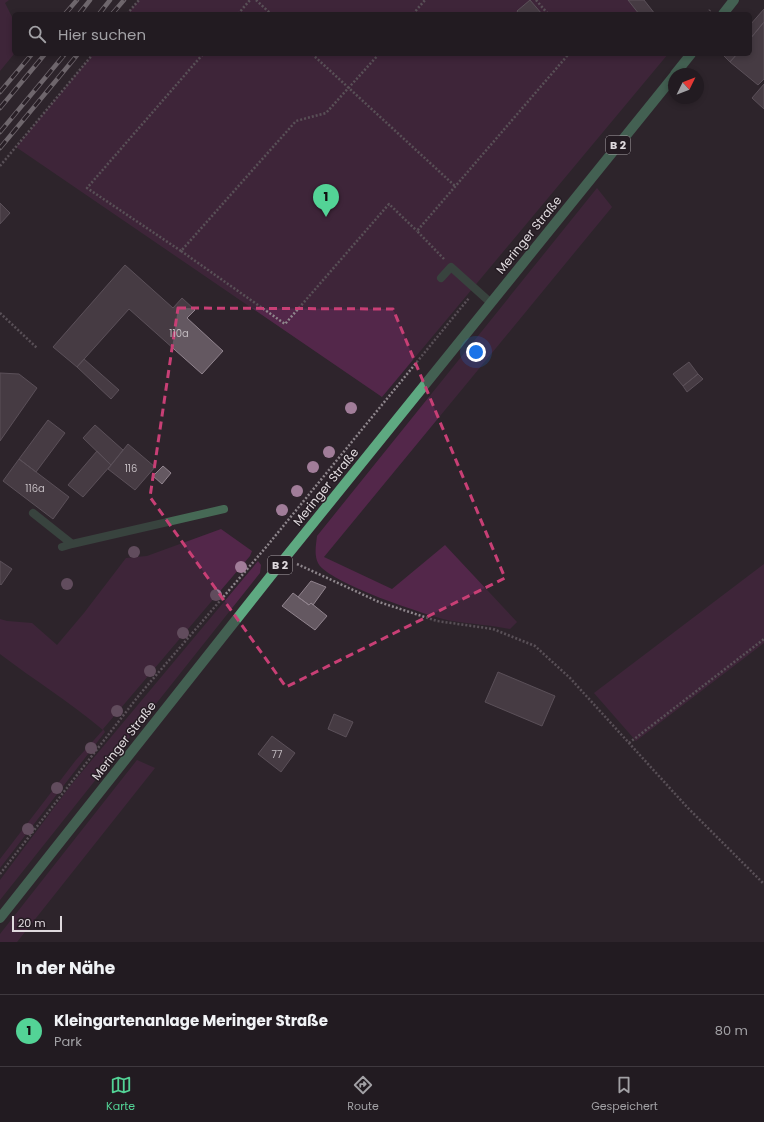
<!DOCTYPE html>
<html lang="de">
<meta charset="utf-8">
<style>
:root{--surface:#221b21;--page:#2e282e;--text:#f1f3f6;--muted:#a2a1a5;--line:#3f393f;--accent:#53d396}
body{margin:0;font-family:Poppins,sans-serif;background:var(--page);color:var(--text)}
.compass{position:absolute;left:668px;top:68px;width:36px;height:36px;border-radius:50%;background:var(--surface);box-shadow:0 2px 6px #0003;rotate:47deg}
.scale{position:absolute;left:12px;bottom:10px;width:50px;box-sizing:border-box;padding-left:4px;border:2px solid #e0dade;border-top:0;font-size:11px;line-height:14px;white-space:nowrap;color:#e0dade;-webkit-text-stroke:3px #241b22;paint-order:stroke}
.you{position:absolute;left:476px;top:352px;width:14px;height:14px;margin:-10px;border:3px solid #fff;border-radius:50%;background:#1a73e8;box-shadow:0 0 0 6px #1a73e833}
.badge{display:grid;place-items:center;width:26px;height:26px;border-radius:50%;background:var(--accent);color:#111;font-size:13px;font-weight:700}
.pin{position:absolute;translate:-50% -33px;filter:drop-shadow(0 1px 2px #0008)}
.pin::after{content:'';position:absolute;top:21px;width:14px;height:12px;background:inherit;clip-path:polygon(0 0,100% 0,50% 100%)}
.list{margin:0;padding:0;list-style:none}
h2{display:flex;justify-content:space-between;align-items:center;height:52px;margin:0;padding:0 16px;font-size:17px}
h2 small{font-size:13px;font-weight:400;color:var(--muted)}
.list li{display:grid;grid-template-columns:26px 1fr auto;gap:12px;align-items:center;box-sizing:border-box;height:72px;padding:0 16px;border-top:1px solid var(--line)}
.list b{display:block;font-size:15px;white-space:nowrap}
.list p{margin:0;font-size:13px;white-space:nowrap;color:var(--muted)}
.list em{font-size:13px;font-style:normal;color:var(--muted)}
.icon{flex:none;width:22px;height:22px;fill:none;stroke:currentColor;stroke-width:2;stroke-linecap:round;stroke-linejoin:round}
.map{position:relative;flex:none;width:764px;height:942px;overflow:hidden}
.search{position:absolute;background:var(--surface);box-shadow:0 2px 6px #0003;left:12px;right:12px;top:12px;height:44px;display:flex;align-items:center;gap:10px;box-sizing:border-box;padding:0 14px;border-radius:6px;color:var(--muted);font-size:15px}
.sheet{height:124px;background:var(--surface)}
nav{display:flex;justify-content:space-around;align-items:center;box-sizing:border-box;height:56px;border-top:1px solid var(--line);background:var(--surface);font-size:11px;color:var(--muted)}
nav a{display:grid;justify-items:center;gap:2px}
nav .on{color:var(--accent)}
.map>svg:first-child{display:block}
</style>
<div class="map">
<svg width="764" height="942" viewBox="0 0 764 942">
<rect width="100%" height="100%" fill="#2e242c"/>
<!-- green -->
<path fill="#53274a" d="M0 0H9L5 3 14 21V54L0 71Z
M139 0H628L640 14H127Z
M93 54H668L382 397 16 147Z
M597 188 612 207 324 557 392 589 445 545 517 622 510 629C491 625 471 624 452 621 428 616 328 583 318 563 314 555 316 545 317 536Z
M221 529 252 551 250 556 103 729 105 732 0 868V859L76 760 103 730C70 702 34 680 0 654V619L7 621 32 623 57 645 84 613 126 558 147 556Z
M258 561 261 565 260 573 0 900V880L71 785Z
M764 564V643L636 741 594 693Z
M137 760 155 768 17 942H0V934Z"/>
<!-- building -->
<path fill="#645861" stroke="#91848e" d="M530 0 542 14H519L517 11Z
M628 0H644L655 14H639Z
M764 9V22L750 39V25Z
M764 22V79L758 85 730 62 737 54H750V39Z
M725 54H737L730 62 724 56Z
M764 84V109L752 98Z
M0 203 10 213 0 224Z
M125 265 173 308 182 298 195 310 187 318 223 351 202 374 129 309 77 367 53 347Z
M84 359 119 390 111 399 77 367Z
M689 362 698 374 683 386 673 374Z
M0 373 19 374 37 388 0 441Z
M698 374 703 379 687 392 683 386Z
M48 420 65 433 36 472 19 459Z
M95 425 123 450 111 465 83 438Z
M128 444 155 467 135 490 108 469Z
M97 451 111 465 83 497 68 485Z
M19 459 69 497 53 519 3 481Z
M163 466 171 473 162 484 153 476Z
M0 561 12 569 1 585 0 584Z
M311 581 326 587 313 605 311 603 309 605 298 597Z
M293 593 309 605 311 603 327 616 315 630 282 606Z
M498 672 555 696 542 726 485 702Z
M334 714 353 722 346 737 328 729Z
M272 736 295 753 281 772 258 754Z"/>
<g fill="none" stroke-linecap="round" stroke-linejoin="round">
<!-- path -->
<path stroke="#8e868c" stroke-width="2.5" stroke-dasharray="2 2" stroke-linecap="butt" d="M256 0 271 14
M536 0 548 14
M127 14 139 0
M238 14 250 0
M413 14 425 0
M707 14 710 10
M312 54 455 186
M379 54 326 113 296 121 181 251 285 324 389 204 417 231
M0 166 93 54
M181 251 87 188 203 54
M444 259 417 231 567 56V54
M0 313 37 348
M297 564 379 602 437 621 493 629 535 646 570 678 687 807 764 884
M629 743 764 639
M0 874 140 694 267 546 469 298"/>
<!-- service -->
<path stroke="#466955" stroke-width="8" d="M441 278 451 267 491 303
M33 513 72 544 224 509
M62 547 72 544"/>
<!-- primary -->
<path stroke="#5ea981" stroke-width="10" d="M723 14 734 0
M675 74 691 54
M0 918 285 558 674 76"/>
<defs>
<path id="rail" d="M65 14 77 0
M79 14 90 0
M99 14 110 0
M112 14 124 0
M0 92 32 54
M0 108 45 54
M0 132 65 54
M0 148 78 54"/>
</defs>
<!-- rail casing -->
<use href="#rail" stroke="#bdb6bb" stroke-width="4.5"/>
<!-- rail -->
<use href="#rail" stroke="#241b22" stroke-width="3" stroke-dasharray="9" stroke-linecap="butt"/>
</g>
<!-- trees -->
<g fill="#a17d99">
<circle cx="351" cy="408" r="6"/>
<circle cx="329" cy="452" r="6"/>
<circle cx="313" cy="467" r="6"/>
<circle cx="297" cy="491" r="6"/>
<circle cx="282" cy="510" r="6"/>
<circle cx="134" cy="552" r="6"/>
<circle cx="241" cy="567" r="6"/>
<circle cx="67" cy="584" r="6"/>
<circle cx="216" cy="595" r="6"/>
<circle cx="183" cy="633" r="6"/>
<circle cx="150" cy="671" r="6"/>
<circle cx="117" cy="711" r="6"/>
<circle cx="91" cy="748" r="6"/>
<circle cx="57" cy="788" r="6"/>
<circle cx="28" cy="829" r="6"/>
</g>
<!-- marked area -->
<path d="M0 0H764V942H0ZM178 308 393 309 505 578 286 687 150 497Z" fill="#2e242c" fill-opacity=".55" fill-rule="evenodd"/>
<path fill="none" stroke="#c83f75" stroke-width="3" stroke-dasharray="8 5" stroke-linejoin="round" d="M178 308 393 309 505 578 286 687 150 497Z"/>
<g text-anchor="middle" stroke-width="3" stroke-linejoin="round" paint-order="stroke">
<!-- number labels -->
<g font-size="10" fill="#c1babf">
<text x="179" y="337">110a</text>
<text x="131" y="472">116</text>
<text x="35" y="492">116a</text>
<text x="277" y="758">77</text>
</g>
<!-- shield labels -->
<g fill="#241b22" stroke="#a8a1a6" stroke-width="1">
<rect x="606" y="136" width="24" height="18" rx="3"/>
<rect x="268" y="556" width="24" height="18" rx="3"/>
</g>
<g font-size="11" font-weight="bold" fill="#e0dade">
<text x="618" y="149">B 2</text>
<text x="280" y="569">B 2</text>
</g>
<!-- street labels -->
<g font-size="12" fill="#e0dade" stroke="#241b22">
<text transform="translate(529 235) rotate(-51)" y="4">Meringer Straße</text>
<text transform="translate(326 487) rotate(-51)" y="4">Meringer Straße</text>
<text transform="translate(124 741) rotate(-52)" y="4">Meringer Straße</text>
</g>
</g>
</svg>
<svg class="compass" viewBox="-18 -18 36 36"><path d="M0-13l5 13h-10z" fill="#e53935"/><path d="M0 13l5-13h-10z" fill="#a2a1a5"/></svg>
<div class="scale">20 m</div>
<div class="you"></div>
<div class="pin badge" style="left:326px;top:217px">1</div>
<div class="search"><svg class="icon" aria-label="search" viewBox="0 0 24 24"><circle cx="10" cy="10" r="6"/><path d="M15 15l6 6"/></svg>Hier suchen</div>
</div>
<section class="sheet">
<h2>In der Nähe<small></small></h2>
<ul class="list">
<li><span class="badge">1</span><div><b>Kleingartenanlage Meringer Straße</b><p>Park</p></div><em>80 m</em></li>
</ul>
</section>
<nav>
<a class="on"><svg class="icon" aria-label="map" viewBox="0 0 24 24"><path d="M3 6l6-2 6 2 6-2v14l-6 2-6-2-6 2zM9 4v14M15 6v14"/></svg>Karte</a>
<a><svg class="icon" aria-label="directions" viewBox="0 0 24 24"><path d="M12 3l9 9-9 9-9-9zM9 14v-3h6M13 9l2 2-2 2"/></svg>Route</a>
<a><svg class="icon" aria-label="saved" viewBox="0 0 24 24"><path d="M7 4h10v16l-5-4-5 4z"/></svg>Gespeichert</a>
</nav>
